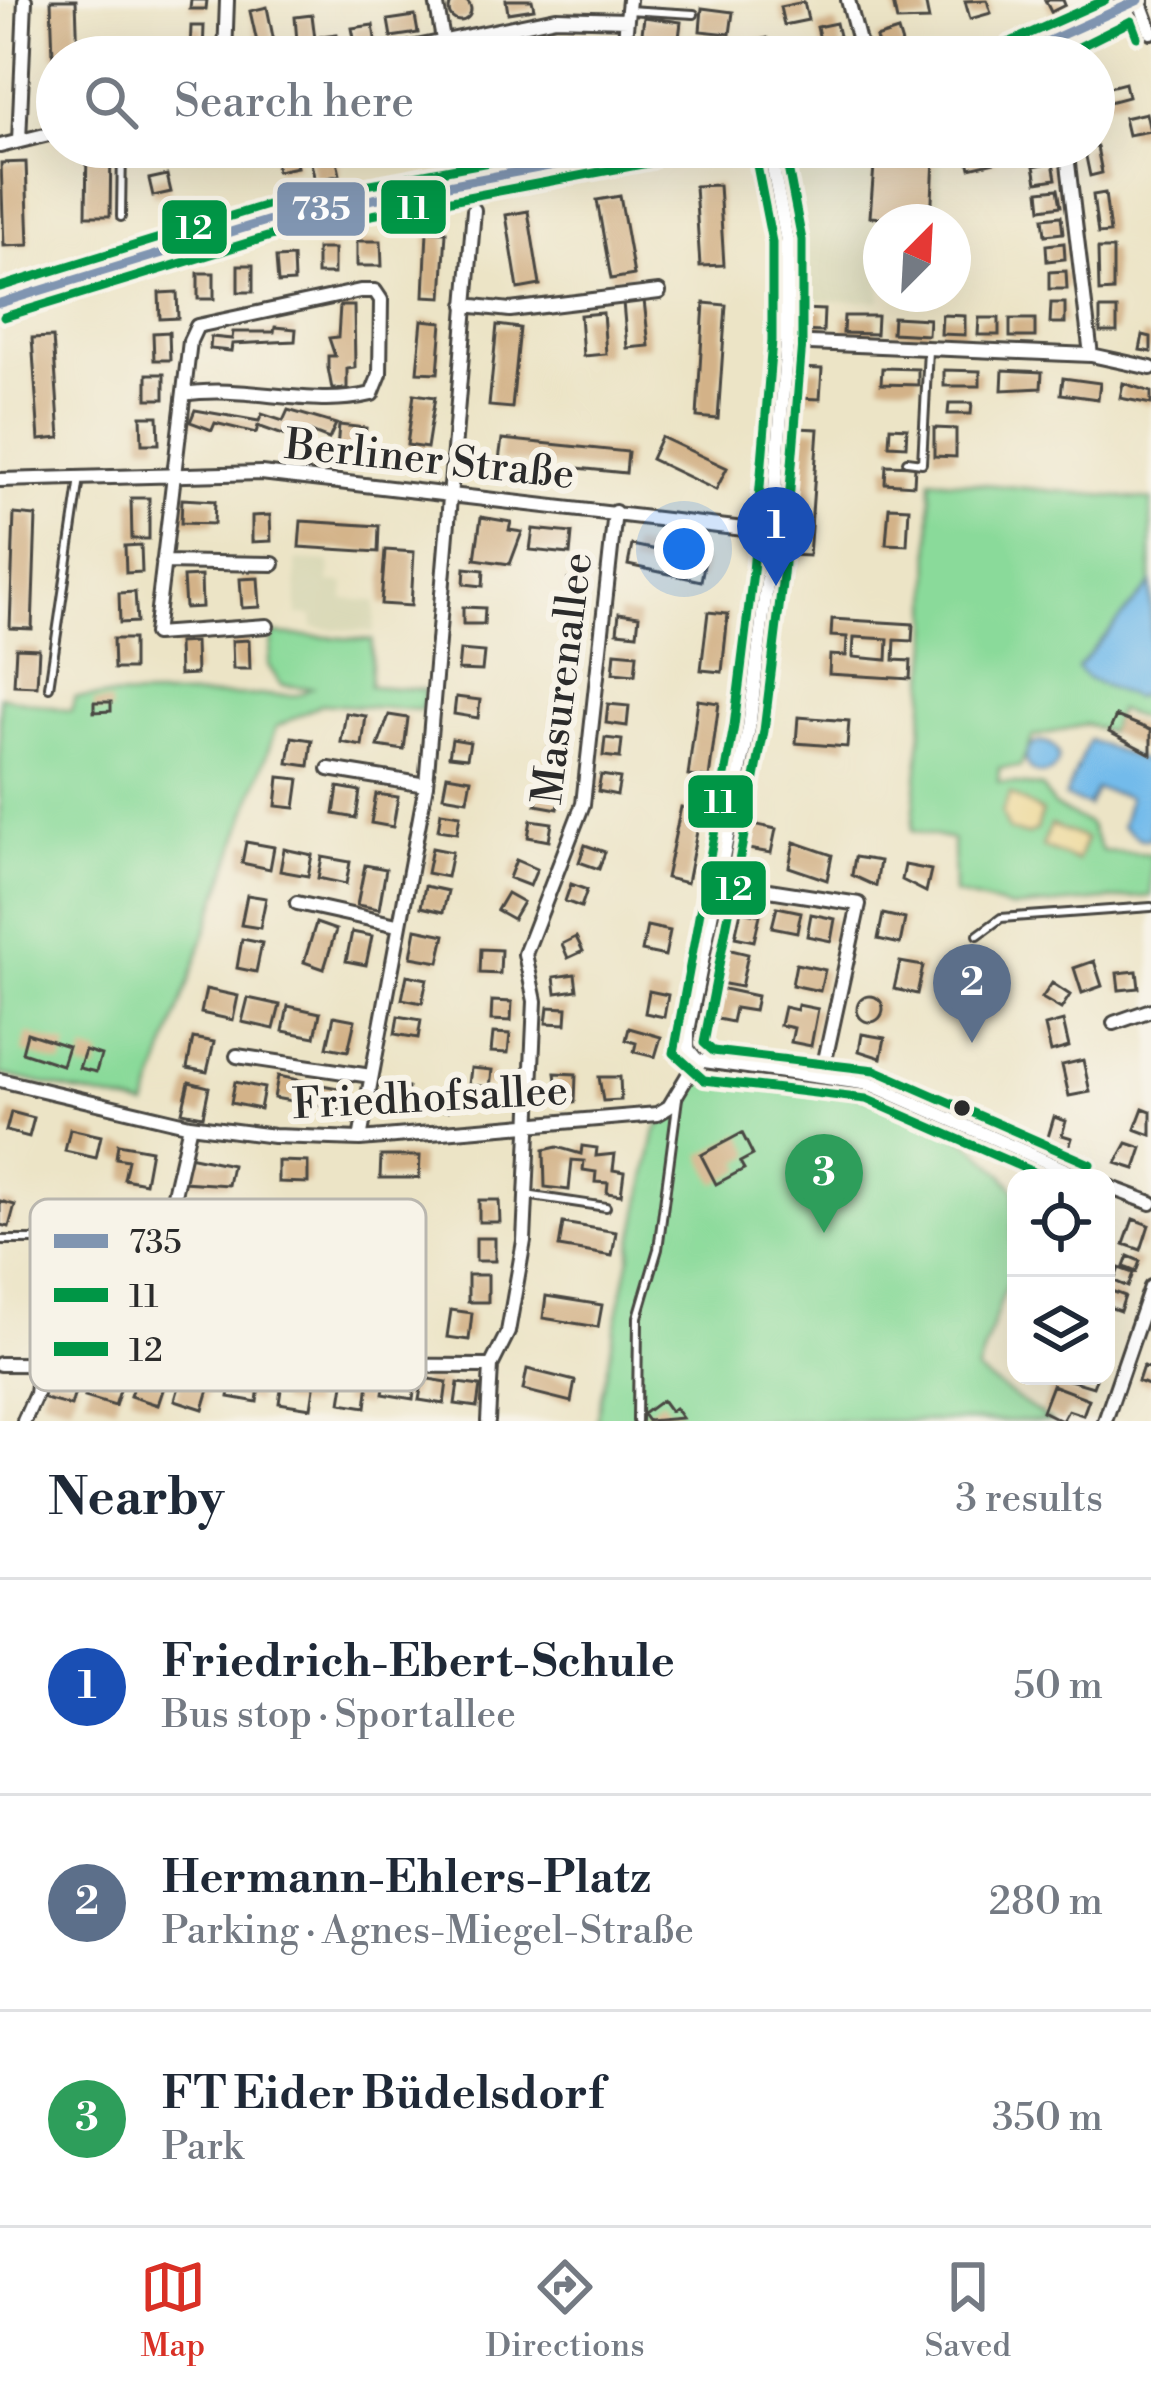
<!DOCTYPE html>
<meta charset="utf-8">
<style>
:root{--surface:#fff;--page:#f2f2f3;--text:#1f2937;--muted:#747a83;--line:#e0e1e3;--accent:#d93025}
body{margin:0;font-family:"Libre Bodoni",serif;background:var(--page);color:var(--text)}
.controls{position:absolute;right:36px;bottom:36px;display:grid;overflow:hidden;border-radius:24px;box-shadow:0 12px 48px #0002}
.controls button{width:108px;height:108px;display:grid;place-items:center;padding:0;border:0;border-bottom:3px solid var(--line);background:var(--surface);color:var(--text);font:60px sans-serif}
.compass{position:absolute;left:863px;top:204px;width:108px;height:108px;border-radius:50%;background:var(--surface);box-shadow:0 12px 48px #0002;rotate:24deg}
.you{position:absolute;left:684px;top:549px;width:42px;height:42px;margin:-30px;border:9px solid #fff;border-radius:50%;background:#1a73e8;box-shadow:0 0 0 18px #1a73e833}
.badge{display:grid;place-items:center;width:78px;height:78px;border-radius:50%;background:var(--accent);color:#fff;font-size:39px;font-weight:700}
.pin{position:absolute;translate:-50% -99px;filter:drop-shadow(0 3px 6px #0008)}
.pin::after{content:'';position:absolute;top:63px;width:42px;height:36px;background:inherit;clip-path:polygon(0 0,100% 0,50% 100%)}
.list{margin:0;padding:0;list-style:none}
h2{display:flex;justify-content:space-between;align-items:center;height:156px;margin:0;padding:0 48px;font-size:51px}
h2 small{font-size:39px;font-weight:400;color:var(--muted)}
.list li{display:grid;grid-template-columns:78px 1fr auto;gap:36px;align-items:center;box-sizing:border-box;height:216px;padding:0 48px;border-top:3px solid var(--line)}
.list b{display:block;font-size:45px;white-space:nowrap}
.list p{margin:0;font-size:39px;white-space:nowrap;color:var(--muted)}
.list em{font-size:39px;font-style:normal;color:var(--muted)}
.icon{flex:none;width:66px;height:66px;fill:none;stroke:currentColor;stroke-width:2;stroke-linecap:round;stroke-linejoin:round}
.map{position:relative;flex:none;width:1151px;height:1421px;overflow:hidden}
.search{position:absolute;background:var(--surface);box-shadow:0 12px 48px #0002;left:36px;right:36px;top:36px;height:132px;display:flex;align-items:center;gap:30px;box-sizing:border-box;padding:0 42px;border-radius:66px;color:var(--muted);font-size:45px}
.sheet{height:804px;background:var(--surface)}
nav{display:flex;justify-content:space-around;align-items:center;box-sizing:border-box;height:168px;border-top:3px solid var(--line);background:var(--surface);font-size:33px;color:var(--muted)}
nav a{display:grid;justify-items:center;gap:6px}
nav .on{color:var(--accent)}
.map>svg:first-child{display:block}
</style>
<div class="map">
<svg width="1151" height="1421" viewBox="0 0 1151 1421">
<rect width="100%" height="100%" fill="#f7f3e8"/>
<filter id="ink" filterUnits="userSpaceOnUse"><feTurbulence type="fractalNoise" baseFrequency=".00833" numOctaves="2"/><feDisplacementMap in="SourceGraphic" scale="24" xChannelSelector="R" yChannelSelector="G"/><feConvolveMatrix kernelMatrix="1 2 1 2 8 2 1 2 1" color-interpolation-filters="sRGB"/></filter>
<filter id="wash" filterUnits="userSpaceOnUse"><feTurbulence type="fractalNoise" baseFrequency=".004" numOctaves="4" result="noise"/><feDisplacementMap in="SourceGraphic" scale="48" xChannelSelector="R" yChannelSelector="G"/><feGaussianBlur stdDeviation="2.7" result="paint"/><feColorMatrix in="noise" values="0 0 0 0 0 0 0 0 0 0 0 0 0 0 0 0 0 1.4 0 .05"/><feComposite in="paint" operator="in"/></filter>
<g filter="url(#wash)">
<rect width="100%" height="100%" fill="#ece4c6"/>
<!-- built -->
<path fill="#dad9b8" d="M787 147H958L942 151 938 222H881L880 301H793L799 212Z
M296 560 330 562 329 582 345 583 344 599 376 601 374 632 313 628V616L297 615Z"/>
<!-- green -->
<path fill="#8ada9a" stroke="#5a8262" stroke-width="3" d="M931 479 1151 500V722L1118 710 1109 732 1086 724 1033 737 1020 767 999 768 998 782 1042 787 1054 806 1089 824 1102 851 1151 854V896L1011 908 954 894 953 840 912 831 930 642Z
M273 634 372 640 370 686 425 690 422 710 322 704 276 727 146 1107 0 1074V696L71 711 75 697 298 695 312 688 281 685 268 665Z
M704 1075C820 1087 938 1087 1015 1190L1009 1277 977 1372 1051 1421H596L656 1130Z"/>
<!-- sand -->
<path fill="#eeda9e" stroke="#8c8264" stroke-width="3" d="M1010 794 1042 812 1037 830 1027 835 1009 831 1002 813Z
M1051 825 1086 839 1077 861 1042 847Z"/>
<!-- water -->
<path fill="#73bbeb" stroke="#4f738b" stroke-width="3" d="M1151 584V691L1134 698 1088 679 1077 668Z
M1089 740 1151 764V839H1140L1122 826 1129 797 1096 789 1088 806 1065 797Z
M1026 758a16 16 0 1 1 32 0a16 16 0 1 1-32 0Z"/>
<g id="blocks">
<!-- building -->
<path fill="#d3b288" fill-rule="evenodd" d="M449 10a11 11 0 1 1 22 0a11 11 0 1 1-22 0Z
M51 0H76L78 57H53Z
M191 0H207L206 9H190Z
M506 0H532L534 9 508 13Z
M925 0 929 20 897 21 893 2Z
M987 0 991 13 970 19 965 1Z
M1045 0H1063L1065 5 1051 12Z
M804 2 808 20 784 25 780 7Z
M267 7 277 57H242L259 51 250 11Z
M702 8 733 12 730 34 700 31Z
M312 15 315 39 297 41 295 17Z
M415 16 418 33 391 37 388 20Z
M644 17 681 22 679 38 665 36 663 52 640 49Z
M836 23 844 57H824L817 27Z
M373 25 376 45 356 48 352 28Z
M191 26H204L203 54H190Z
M898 31 906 57H881L876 38Z
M337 34 340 50 324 53 321 36Z
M767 38 771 57H740L737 45Z
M185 43 186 54 161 55 160 44Z
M1125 83 1128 97 1094 106V91Z
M1146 113 1150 131 1128 135 1124 118Z
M87 147H111L110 216H86Z
M293 147 297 167 277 171 273 149Z
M334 147 340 175 315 181 308 149Z
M991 147 995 162 970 168 966 152Z
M1031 147H1050L1051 152 1032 156Z
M1084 147H1097L1102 173 1090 176Z
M875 153 934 157 931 222 870 217Z
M26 162 29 245 4 246 1 163Z
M1053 162 1056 179 1037 182 1034 166Z
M167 175 171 192 153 196 149 179Z
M719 185 724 265 700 266 695 186Z
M1058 189 1061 206 1041 209 1039 191Z
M1105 193 1110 233 1098 234 1093 195Z
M620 196 634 275 611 279 597 200Z
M528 211 540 285 518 289 506 215Z
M1061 216 1063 233 1045 235 1043 218Z
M427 231 446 232 442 297 424 296Z
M357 241H381L382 266H357Z
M1064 243 1065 259 1047 261 1046 245Z
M317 249H334V274H317Z
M1098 249H1113V291L1099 292Z
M293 257 294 282 278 283 276 258Z
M238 265H253V292H238Z
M1066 271 1067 289H1049V272Z
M198 273H214V299H198Z
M177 292 178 318 160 319 159 293Z
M644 300 649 346 627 348 623 302Z
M704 303 726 305 718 419 697 417Z
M1051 303H1065V323H1050Z
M340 306H354L355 368 347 369V389H332L328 368V356H335L329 338 338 337Z
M801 309 824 310 823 332 800 331Z
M1100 309H1117V332H1100Z
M603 313 606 354 583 356 580 315Z
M942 315 965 316V335L941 334Z
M844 316H877L876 334 843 333Z
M893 317 929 319 928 335 892 333Z
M979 318H999V335H978Z
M1010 319H1035V337H1010Z
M422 320 442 322 438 373 417 372Z
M497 325 520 328 512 408 489 406Z
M275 327 296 329 295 341 232 344 231 351 210 349 211 337 232 339 233 332H274Z
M169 332 170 360H154L153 333Z
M1143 335 1151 337V352L1140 350Z
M53 337 60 438 39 440 32 338Z
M797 368 822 369 820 399 796 398Z
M882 368 918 369V385L881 384Z
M944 370 980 371V386H944Z
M1003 370 1042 372 1041 388 1002 390Z
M147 374H164V399H147Z
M1063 378 1100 383 1098 399 1061 394Z
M1123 383 1151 392V404L1120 398Z
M414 394 435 397 427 448 407 445Z
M949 403H972L971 414H948Z
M195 410 259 421 262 414 283 421 288 410 336 424 329 439 308 431 302 446 290 441 293 431 285 428 283 435 258 426 256 433 215 423 212 430 190 422Z
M141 416H158L159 444H142Z
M339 425 366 428 363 453 337 450Z
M890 427 907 428 906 446 889 445Z
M796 428 818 429 809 556 788 555Z
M934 428 956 429V457L934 456Z
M661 437 727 468 716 490 651 459Z
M502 439 628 452 626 473 499 460Z
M886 465 915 466 914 485 885 483Z
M131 498H149V539H132Z
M182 499 215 501 214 524 181 523Z
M889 507 909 508 907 545 886 544Z
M14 514 36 516 32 629 10 628Z
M270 515 271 541 252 542V516Z
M481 517 511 522 509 530 522 532 510 564 475 559Z
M301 521 379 526 378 552 299 547Z
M533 529 572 533 570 554 530 550Z
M141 545 142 572 126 573 125 546Z
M632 545 705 560 701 581 628 565Z
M385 550 414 552 411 606 381 604Z
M465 568 484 570 483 586 464 584Z
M201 576 202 607 185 608 183 577Z
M258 578 260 607 242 608 240 579Z
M568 580 585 582 584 600 567 599Z
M135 592 137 622 120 623 119 593Z
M463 607 485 608 484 624H463Z
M708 612 728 614 722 672 701 670Z
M619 613 639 616 637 634 617 632Z
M563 615 583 616 582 634 561 632Z
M832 619 913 624 912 641 895 640 894 660 911 661 910 679 829 674 830 655 846 656 847 637 831 636ZM854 637 888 639 887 660 853 657Z
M113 639H133V669H114Z
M249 640 250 669H233L232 641Z
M195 642 196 674 179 675 178 643Z
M16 648 39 649 37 686 14 685Z
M460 650 484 652 482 671 458 670Z
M559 650 579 652 577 671 557 669Z
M615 652 637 654 635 675 613 673Z
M456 697 480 700 478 718 454 714Z
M698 700 719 703 709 778 688 776Z
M94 702H111V711L94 712Z
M608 704 629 706 627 726 606 723Z
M553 705 574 708 571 726 551 723Z
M346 713 366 716 362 746 341 742Z
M389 715 408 718 404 750 378 746Z
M1116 716 1151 730V754L1109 732Z
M798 717 849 721 847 747 796 743Z
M292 737 312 740 309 766 288 763Z
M605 738 622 740 620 758 603 756Z
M452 739 470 742 467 758 449 756Z
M549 744 569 747 567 765 546 763Z
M447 775 471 779 467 800 443 796Z
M601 775 620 778 617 795 598 791Z
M279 777 299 779 295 808 276 806Z
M540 786 561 790 558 809 536 805Z
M338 787 360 791 356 818 334 814Z
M376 794 398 797 393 827 371 823Z
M681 807 701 811 687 883 666 878Z
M441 812 460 815 457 833 438 830Z
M531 820 552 823 549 841 528 837Z
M753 824 776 829 771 853 748 849Z
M246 842 274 847 270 869 242 863Z
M794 842 832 855 827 880 789 867Z
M585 845 605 852 599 869 579 862Z
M432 848 452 852 447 877 427 873Z
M284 849 312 855 308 876 280 871Z
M322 857 350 862 346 884 318 878Z
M855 857 880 861 876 886 852 875Z
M516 860 537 869 530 886 509 878Z
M365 865 386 869 379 909 357 905Z
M905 865 931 870 926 892 902 880Z
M571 884 587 890 581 907 565 901Z
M425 886 448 891 443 912 421 907Z
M507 893 523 902 513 919 497 910Z
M247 895 266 898 260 928 241 925Z
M777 907 801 912 797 932 772 927Z
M741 911 760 915 754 941 735 937Z
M811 914 835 919 831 941 807 936Z
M883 914 905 919 900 944 878 939Z
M316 923 336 930 324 969 304 962Z
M647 926 670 931 665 956 642 951Z
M416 929 445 935 439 962 411 957Z
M352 932 372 936 366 965 346 961Z
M576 937 583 951 568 958 562 944Z
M242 939 262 943 256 972 237 968Z
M481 949 501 950 500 974 480 973Z
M727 949 748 954 741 987 720 983Z
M1094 961 1102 986 1082 993 1074 968Z
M900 962 923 966 917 994 894 989Z
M796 964 825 970 820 991 792 985Z
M1137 971 1139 988 1119 990 1117 973Z
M575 974 577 990 556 993 554 977Z
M407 975 427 979 422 1003 402 999Z
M1052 983 1070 995 1061 1009 1042 998Z
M719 988 757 996 754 1011 735 1008 732 1022 713 1018Z
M206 989 238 996 233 1020 201 1013Z
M649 991 668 995 664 1017 645 1013Z
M857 1009a13 13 0 1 1 26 0a13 13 0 1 1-26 0Z
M248 998 280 1005 274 1029 242 1022Z
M492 1001 512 1002 511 1021 491 1020Z
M798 1005 818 1009 811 1046 791 1042 794 1028 780 1025 784 1007 797 1010Z
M288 1006 320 1013 315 1037 283 1031Z
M548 1007 567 1008 566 1024 546 1023Z
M334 1016 355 1020 348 1051 327 1047Z
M398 1016 421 1020 418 1038 395 1034Z
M1063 1021 1069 1047 1051 1052 1045 1026Z
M629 1028 661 1037 655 1057 634 1052 636 1043 626 1040Z
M27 1033 68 1046 62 1065 22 1052Z
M493 1033 510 1034 508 1053 491 1052Z
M862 1034 885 1038 881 1058 859 1051Z
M193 1038 214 1042 207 1072 187 1068Z
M85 1050 101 1055 96 1072 79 1068Z
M1083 1060 1090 1092 1069 1096 1062 1065Z
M471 1068 492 1070 490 1087 469 1085Z
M555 1073 576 1074 575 1102 559 1101Z
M278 1076 308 1082 304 1103 274 1098Z
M599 1077H620L621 1100 603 1101Z
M189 1082 209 1087 203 1116 182 1112Z
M235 1082 264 1088 260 1109 231 1103Z
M317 1084 348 1090 344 1110 313 1105Z
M393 1087 408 1088 407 1107H392Z
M432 1093H449L448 1111 432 1110Z
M1143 1108 1151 1111V1135L1135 1129Z
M11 1112 34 1118 29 1137 6 1131Z
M1054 1117 1066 1121 1062 1135 1072 1138 1068 1151 1046 1144Z
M70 1129 101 1136 96 1158 65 1151Z
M742 1133 753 1155 740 1162 744 1169 716 1184 701 1155Z
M1127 1143 1142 1148 1135 1169 1116 1163Z
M118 1144 151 1150 145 1183 124 1179 128 1160 116 1158Z
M582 1146 597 1148 596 1156 615 1154 613 1170 624 1172 621 1195 607 1193 608 1183 595 1182 596 1172 583 1170 584 1161 572 1160 569 1190 545 1187 544 1150 557 1147 581 1154Z
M188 1156 232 1165 228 1185 183 1182Z
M381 1156H420L419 1178H380Z
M278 1161 308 1162V1183L278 1182Z
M479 1200H499L500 1222H479Z
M0 1201 15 1205 9 1227 0 1225Z
M1133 1219 1149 1225 1141 1250 1124 1244Z
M563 1223 616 1232 612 1256 559 1247Z
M476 1238H495V1261H476Z
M1128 1256 1140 1261 1136 1272 1124 1267Z
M1119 1268 1133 1273 1128 1287 1114 1281Z
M468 1275H488V1302H468Z
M1106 1289 1125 1296 1120 1311 1106 1306Z
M546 1296 602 1305 598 1327 543 1318Z
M451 1310 472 1313 469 1340 447 1337Z
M1143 1366 1151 1369V1386L1138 1381Z
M527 1369 575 1381 571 1402 523 1390Z
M233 1373 260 1377 257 1402 229 1397Z
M48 1374 78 1382 71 1406 41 1398Z
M92 1375 122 1384 115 1406 85 1397Z
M137 1375 165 1384 158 1405 130 1396Z
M386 1375 416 1379 413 1399 383 1394Z
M283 1376 315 1381 311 1408 279 1403Z
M1056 1376H1097L1093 1387Z
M182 1377 210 1386 203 1409 175 1400Z
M345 1378 369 1382 366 1407 341 1403Z
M423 1378 447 1382 444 1404 419 1400Z
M458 1383 480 1386 477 1407 455 1404Z
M1052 1385 1089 1399 1083 1415 1068 1410 1062 1421 1042 1411Z
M662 1400 670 1411 675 1408 682 1418 648 1421 643 1414Z"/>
</g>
</g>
<g filter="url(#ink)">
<use href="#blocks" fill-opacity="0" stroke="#484742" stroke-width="3"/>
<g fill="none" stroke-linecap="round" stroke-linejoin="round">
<defs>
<path id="lane" d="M628 10 694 14
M121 217 122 147
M907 461 922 463 928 350
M49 687 80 478
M978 935 1001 918 1151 907
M526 1195 606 1207
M0 1240H43
M637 1421 638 1317 658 1249 678 1098"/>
<path id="street" d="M436 0 443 40
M848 0 863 57
M1139 0 1151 32
M225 57 227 0
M368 57 556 18 627 20
M623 57 629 0
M19 141 25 0
M0 146 57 132
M1066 147 1091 355
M465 305 510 310 659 292
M787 342 1091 355 1151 368
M184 394C246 384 310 409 372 394L380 374 381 300 375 291H360L197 326 190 341 155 634 267 626
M0 480 261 473 770 532
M163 562 273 564
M329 769 426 785
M718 882 859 904 822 1074
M297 903 397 925
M1114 1023 1151 1010
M237 1056 371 1076
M697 1060 688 1049V1031L749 728 768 574 787 342V241L769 147
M697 1060 870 1084 1084 1178
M0 1080 190 1125 274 1136 360 1139 657 1114 669 1107 697 1060
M360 1139 426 785 474 210
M1106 1186 1151 1203
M0 1364 491 1366
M158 1364 160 1255 190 1125
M333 1364 348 1216
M24 1421 36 1394 39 1365
M488 1421 491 1366 508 1332 524 1241 535 1001 525 954 583 804 615 512
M1105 1421 1151 1287"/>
<path id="primary" d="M1013 57 1051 44 1139 0
M0 303 283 216 650 147"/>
</defs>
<!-- lane casing -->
<use href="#lane" stroke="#484742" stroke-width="12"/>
<!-- street casing -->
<use href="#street" stroke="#484742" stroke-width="18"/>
<!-- primary casing -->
<use href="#primary" stroke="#484742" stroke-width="24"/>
<!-- lane -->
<use href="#lane" stroke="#fff" stroke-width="6"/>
<!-- street -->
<use href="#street" stroke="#fff" stroke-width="12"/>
<!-- primary -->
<use href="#primary" stroke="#fff" stroke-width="18"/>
<defs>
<path id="bus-1" d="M1013 57 1139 0
M0 303 283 216 650 147"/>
<path id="bus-2" d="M1059 57 1131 21 1137 37
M754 150 772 242V341L753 572 734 726 674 1053 704 1080 866 1099 1047 1178
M4 317 287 231 653 162"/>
<path id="bus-3" d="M1008 43 1105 0
M784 147 802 240V342L783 575 764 731 704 1043 713 1051 875 1070 1090 1164
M0 287 280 201 569 147"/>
</defs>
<!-- bus-1 casing -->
<use href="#bus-1" stroke="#f7f3e8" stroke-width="18"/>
<!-- bus-2 casing -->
<use href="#bus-2" stroke="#f7f3e8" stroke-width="18"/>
<!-- bus-3 casing -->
<use href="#bus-3" stroke="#f7f3e8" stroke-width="18"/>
<!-- bus-1 -->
<use href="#bus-1" stroke="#8095b1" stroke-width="9"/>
<!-- bus-2 -->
<use href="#bus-2" stroke="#009646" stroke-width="9"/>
<!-- bus-3 -->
<use href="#bus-3" stroke="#009646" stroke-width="9"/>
</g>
</g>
<!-- markers -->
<circle fill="#2b2b2b" stroke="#f7f3e8" stroke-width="4.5" cx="962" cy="1108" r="10"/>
<g text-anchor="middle" stroke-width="12" stroke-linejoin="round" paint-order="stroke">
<!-- street labels -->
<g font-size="42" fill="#2b2b2b" stroke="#f7f3e8">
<text transform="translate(430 458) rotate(6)" y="15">Berliner Straße</text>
<text transform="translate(561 678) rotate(-83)" y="15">Masurenallee</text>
<text transform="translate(430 1096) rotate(-3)" y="15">Friedhofsallee</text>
</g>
</g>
<!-- legend -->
<rect x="30" y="1199" width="396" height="192" rx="18" fill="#f7f3e8" stroke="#bab7af" stroke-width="3"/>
<rect x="54" y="1234" width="54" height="14" fill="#8095b1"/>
<rect x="54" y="1288" width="54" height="14" fill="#009646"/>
<rect x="54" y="1342" width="54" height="14" fill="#009646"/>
<g font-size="33" fill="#2b2b2b">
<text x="129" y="1253">735</text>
<text x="129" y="1307">11</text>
<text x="129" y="1361">12</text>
</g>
<g stroke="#f7f3e8" stroke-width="4.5">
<rect x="379" y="178" width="69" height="58" rx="12" fill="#009646"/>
<rect x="275" y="180" width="92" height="58" rx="12" fill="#8095b1"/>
<rect x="160" y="198" width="69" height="58" rx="12" fill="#009646"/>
<rect x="686" y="773" width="69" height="57" rx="12" fill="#009646"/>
<rect x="699" y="859" width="69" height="58" rx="12" fill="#009646"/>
</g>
<g font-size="33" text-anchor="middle" font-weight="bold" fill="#fff">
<text x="413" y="219">11</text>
<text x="321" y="220">735</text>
<text x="194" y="239">12</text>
<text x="720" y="813">11</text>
<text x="734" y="900">12</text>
</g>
</svg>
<div class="controls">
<button><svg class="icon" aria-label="locate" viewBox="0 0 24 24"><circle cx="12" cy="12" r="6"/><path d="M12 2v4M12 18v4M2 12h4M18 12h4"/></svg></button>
<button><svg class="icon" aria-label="layers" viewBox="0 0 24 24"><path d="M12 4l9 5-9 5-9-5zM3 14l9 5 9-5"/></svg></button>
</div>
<svg class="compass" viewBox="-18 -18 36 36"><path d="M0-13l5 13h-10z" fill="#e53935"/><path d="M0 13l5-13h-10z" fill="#747a83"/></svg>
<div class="you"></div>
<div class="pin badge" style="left:776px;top:586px;background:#1a4fb4">1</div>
<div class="pin badge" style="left:972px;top:1043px;background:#5c6f8a">2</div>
<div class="pin badge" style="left:824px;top:1233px;background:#2e9e5b">3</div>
<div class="search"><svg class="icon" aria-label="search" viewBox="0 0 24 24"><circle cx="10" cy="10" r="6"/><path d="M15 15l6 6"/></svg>Search here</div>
</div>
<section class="sheet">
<h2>Nearby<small>3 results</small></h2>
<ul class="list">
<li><span class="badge" style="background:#1a4fb4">1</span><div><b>Friedrich-Ebert-Schule</b><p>Bus stop · Sportallee</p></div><em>50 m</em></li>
<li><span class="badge" style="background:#5c6f8a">2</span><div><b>Hermann-Ehlers-Platz</b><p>Parking · Agnes-Miegel-Straße</p></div><em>280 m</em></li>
<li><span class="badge" style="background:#2e9e5b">3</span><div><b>FT Eider Büdelsdorf</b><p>Park</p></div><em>350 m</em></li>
</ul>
</section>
<nav>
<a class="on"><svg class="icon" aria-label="map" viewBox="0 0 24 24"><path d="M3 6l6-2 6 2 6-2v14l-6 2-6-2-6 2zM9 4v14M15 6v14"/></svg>Map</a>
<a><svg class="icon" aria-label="directions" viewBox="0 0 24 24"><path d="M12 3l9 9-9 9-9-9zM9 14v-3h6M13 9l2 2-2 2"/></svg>Directions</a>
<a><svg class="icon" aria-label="saved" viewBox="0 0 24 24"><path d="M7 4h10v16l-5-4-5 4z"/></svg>Saved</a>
</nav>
